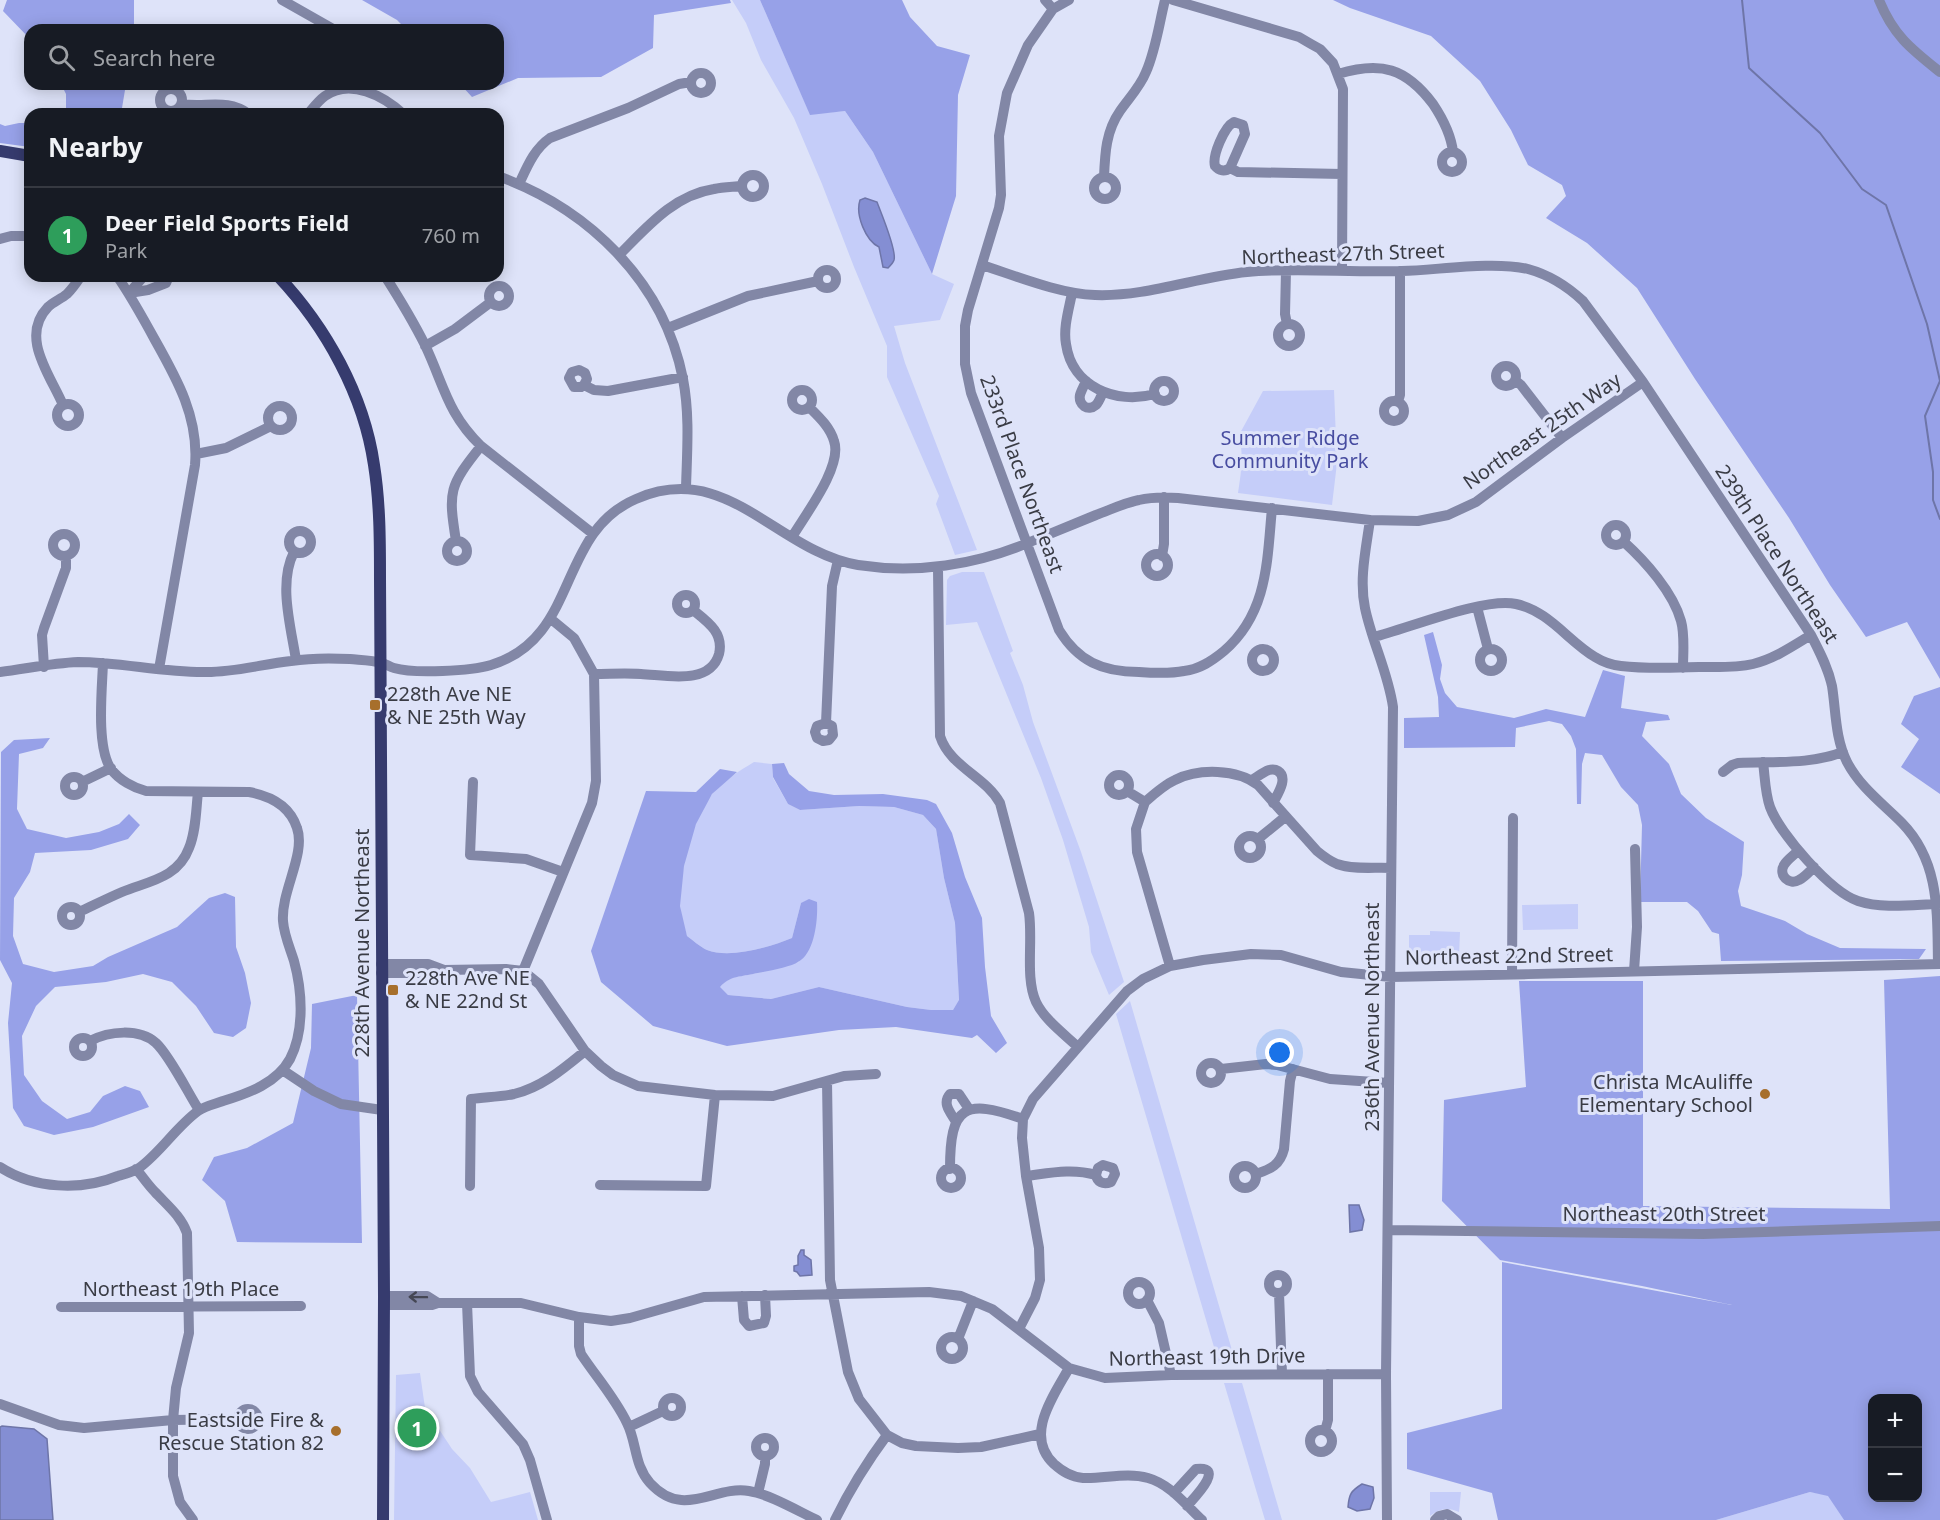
<!DOCTYPE html>
<meta charset="utf-8">
<style>
:root{--surface:#171b24;--page:#242831;--text:#f1f3f6;--muted:#9ea1a6;--line:#363941;--accent:#a76f2c}
body{margin:0;font-family:"Noto Sans",sans-serif;background:var(--page);color:var(--text)}
.controls{position:absolute;right:18px;bottom:18px;display:grid;overflow:hidden;border-radius:12px;box-shadow:0 3px 15px #0003}
.controls button{width:54px;height:54px;display:grid;place-items:center;padding:0;border:0;border-bottom:2px solid var(--line);background:var(--surface);color:var(--text);font:30px sans-serif}
.you{position:absolute;left:1280px;top:1053px;width:21px;height:21px;margin:-15px;border:4px solid #fff;border-radius:50%;background:#1a73e8;box-shadow:0 0 0 9px #1a73e833}
.badge{display:grid;place-items:center;width:39px;height:39px;border-radius:50%;background:var(--accent);color:#fff;font-size:20px;font-weight:700}
.pin{position:absolute;translate:-50% -50%;border:3px solid #fff;box-shadow:0 2px 6px #0006}
.list{margin:0;padding:0;list-style:none}
h2{display:flex;justify-content:space-between;align-items:center;height:78px;margin:0;padding:0 24px;font-size:26px}
h2 small{font-size:20px;font-weight:400;color:var(--muted)}
.list li{display:grid;grid-template-columns:39px 1fr auto;gap:18px;align-items:center;box-sizing:border-box;height:96px;padding:0 24px;border-top:2px solid var(--line)}
.list b{display:block;font-size:22px;white-space:nowrap}
.list p{margin:0;font-size:20px;white-space:nowrap;color:var(--muted)}
.list em{font-size:20px;font-style:normal;color:var(--muted)}
.icon{flex:none;width:33px;height:33px;fill:none;stroke:currentColor;stroke-width:2;stroke-linecap:round;stroke-linejoin:round}
.map{position:relative;flex:none;width:1940px;height:1520px;overflow:hidden}
.search{position:absolute;background:var(--surface);box-shadow:0 3px 15px #0003;left:24px;top:24px;width:480px;height:66px;display:flex;align-items:center;gap:15px;box-sizing:border-box;padding:0 21px;border-radius:18px;color:var(--muted);font-size:22px}
.panel{position:absolute;background:var(--surface);box-shadow:0 3px 15px #0003;left:24px;top:108px;width:480px;height:174px;border-radius:18px}
.map>svg:first-child{display:block}
</style>
<div class="map">
<svg width="1940" height="1520" viewBox="0 0 1940 1520">
<rect width="100%" height="100%" fill="#dee3f9"/>
<!-- green -->
<path fill="#c5cdf9" d="M732 0H760L810 114 845 111 873 152 932 274 954 284 940 320 894 326 905 363 977 550 955 555 936 504 939 496 887 377V346L854 267 822 184 794 118 761 60 746 23Z
M1334 390 1337 463 1332 505 1238 493C1241 473 1244 456 1239 435L1263 391Z
M962 572H984L1013 651 1010 653 1023 685 1033 722 1081 852 1124 982 1109 995 1091 952 1089 927 1063 840 1041 778 977 622 946 625 947 580 950 576Z
M754 762 772 764 773 778 788 804 800 810 859 806 894 807 923 815 936 829 944 878 955 923 959 1001 953 1010H931L907 1007 819 987 771 999 728 995 719 987 730 978 758 973 799 962 801 903 792 938C770 947 730 959 707 950 700 947 693 940 687 936 684 926 680 914 680 904 680 872 692 818 713 793 725 780 739 771 754 762Z
M1578 904V929L1523 930 1522 905Z
M1430 931 1460 932 1459 956H1411L1409 953V935H1430Z
M1130 1001 1236 1364H1219L1116 1014Z
M420 1373 425 1408 452 1449 470 1468 491 1502 530 1492 538 1520H394L396 1375Z
M1224 1383H1242L1282 1520H1265Z
M1430 1492H1461L1459 1512C1448 1507 1440 1508 1430 1516Z
M1810 1492 1828 1495 1844 1520H1716Z"/>
<!-- forest -->
<path fill="#97a1e8" fill-rule="evenodd" d="M7 0H134V30H30V39L3 11Z
M362 0H730L731 3 654 15 653 48 601 77 518 78 472 97 460 84H498V30H407L397 20Z
M760 0H902L910 17 937 46 970 55 958 95 956 196 932 274 873 152 845 111 810 115Z
M1333 0H1940V679L1907 622 1866 637 1830 585 1789 518 1695 379 1637 288 1587 243 1546 218 1566 196 1562 185 1528 165 1511 130 1480 81 1431 36 1350 8Z
M61 84H126L121 114H66V94Z
M19 123H30V147L0 143V124L5 126Z
M1433 632 1442 665 1440 679 1445 693 1457 707 1514 718 1546 709 1585 717 1603 670 1625 676 1621 708 1668 715 1670 720 1646 722 1642 736 1669 764 1681 794 1706 818 1744 842 1742 875 1738 891 1741 906 1785 921 1807 934 1840 948 1926 949 1919 959 1721 961 1719 934 1712 932 1698 911 1687 902H1640L1642 825 1638 805 1621 787 1602 755 1585 753 1582 764 1581 804H1577L1576 749 1571 736 1562 724 1549 721 1516 728 1515 747 1404 748V718L1439 717 1438 697 1424 635Z
M1940 687V794L1901 767 1919 739 1901 724 1914 696Z
M50 738 43 748 19 754 17 809 27 829 66 838 99 832 119 824 129 814 140 825 128 839 91 850 35 853 30 872 14 898 13 936 23 964 54 972 93 966 108 957 177 927 209 898 225 893 235 897 236 947 245 973 251 1003 246 1028 233 1037 214 1033 196 1006 172 982 143 974 106 982 55 987 36 1006 22 1036 24 1075 42 1101 67 1119 90 1112 103 1096 125 1086 140 1091 149 1107 93 1127 54 1135 24 1126 13 1108 8 1023 12 983 0 960 1 752 14 740Z
M784 763 789 774 809 791 834 795 883 794 927 800 936 804 952 833 965 877 982 918 985 967 991 1016 1007 1043 996 1053 977 1035 972 1038 896 1027 839 1030 727 1046 653 1026 601 982 591 951 646 791 696 792 720 769 737 772 712 794 696 824 684 866 680 906 687 936C693 940 700 947 707 950 730 959 770 947 792 938L801 903 809 899 817 902C818 919 815 953 798 962 791 967 763 972 753 974 739 977 730 976 720 987L728 995 771 999 819 987 907 1007 931 1010H953L959 1000 955 923 944 878 936 829 923 815 894 807 859 806 800 810 788 804 773 777 772 764Z
M1940 976V1520H1844L1828 1496 1810 1492 1716 1520H1498L1492 1493 1407 1469V1433L1502 1409V1262L1732 1305 1642 1286 1500 1260 1442 1201 1444 1100 1526 1087 1519 981H1643V1219V1206L1890 1209 1884 980ZM1872 1398H1918V1498H1872Z
M357 995 362 1243 237 1242 225 1201 202 1180 214 1157 247 1148 293 1123 311 1048 312 1004Z"/>
<!-- water -->
<path fill="#848ed3" stroke="#6e75a8" stroke-width="1.5" d="M865 198 877 202C881 213 897 250 894 260 893 263 890 266 888 268L883 267 879 247C866 241 855 215 860 200Z
M1349 1205H1359L1364 1220 1362 1230 1350 1232Z
M801 1250H804V1255L811 1260 812 1275 800 1276 797 1272 794 1271V1266L798 1265V1256Z
M2 1426 34 1429 47 1439 53 1520H0V1427Z
M1362 1484 1373 1487 1374 1498 1370 1509 1357 1511 1348 1507C1349 1494 1351 1491 1362 1484Z"/>
<g fill="none" stroke-linecap="round" stroke-linejoin="round">
<!-- stream -->
<path stroke="#6e75a8" stroke-width="2" d="M1742 0 1749 68 1820 133 1862 189 1886 205 1927 324 1940 381 1925 416 1933 472V500L1940 519"/>
<!-- minor -->
<path stroke="#8287a6" stroke-width="10" d="M282 0 335 30
M1045 0 1053 9
M1069 0 1053 9 1028 45 1007 93 999 136 1001 195 999 208 968 310 965 326V364L971 393 1059 630C1078 661 1102 672 1139 672 1153 673 1169 674 1184 671 1200 669 1212 661 1224 651 1268 613 1267 561 1272 508
M1173 0 1299 37 1311 44 1320 49 1333 63 1343 89 1342 271
M1879 0C1893 35 1911 49 1940 72
M691 83a10 10 0 1 1 20 0a10 10 0 1 1-20 0Z
M1338 74C1381 61 1406 68 1433 104 1443 119 1451 134 1453 152
M160 100a11 11 0 1 1 22 0a11 11 0 1 1-22 0Z
M181 104C207 108 226 98 249 114
M308 114C313 108 318 101 325 96 350 78 384 96 403 114
M1234 122 1243 125 1245 134 1230 168C1225 172 1219 171 1215 166 1212 156 1224 127 1234 122Z
M1442 162a10 10 0 1 1 20 0a10 10 0 1 1-20 0Z
M1230 168 1238 172 1342 174
M742 186a11 11 0 1 1 22 0a11 11 0 1 1-22 0Z
M498 176C589 209 664 282 683 379 690 415 687 452 686 488
M1104 177C1105 153 1106 131 1120 111 1129 98 1140 87 1146 72 1156 49 1159 24 1165 0
M1094 188a11 11 0 1 1 22 0a11 11 0 1 1-22 0Z
M519 184C527 167 534 149 550 138L628 108 679 84 691 82
M0 239 11 236H30
M620 254C647 227 674 195 714 189 723 187 733 187 742 186
M982 265C1016 276 1060 294 1095 295 1147 297 1196 277 1247 272 1298 267 1351 273 1402 271 1439 270 1493 261 1528 269 1550 275 1567 286 1583 301L1643 382 1811 635C1819 651 1828 667 1832 686 1836 711 1835 738 1847 762 1860 787 1882 803 1902 823 1940 862 1937 912 1938 964
M818 279a9 9 0 1 1 18 0a9 9 0 1 1-18 0Z
M1286 271 1285 314 1287 324
M117 276C131 296 143 318 155 340 177 379 199 418 195 465L159 669
M385 276C399 298 413 321 425 345 444 385 447 413 481 446L592 533
M489 296a10 10 0 1 1 20 0a10 10 0 1 1-20 0Z
M129 293 148 290 166 283 169 276
M129 293 144 276
M1072 293C1069 309 1063 328 1066 344 1072 387 1116 405 1155 394
M1278 335a11 11 0 1 1 22 0a11 11 0 1 1-22 0Z
M668 328 748 296 818 281
M425 346 455 329 491 302
M1496 376a10 10 0 1 1 20 0a10 10 0 1 1-20 0Z
M1515 380 1521 385 1562 438
M1086 381C1084 386 1081 391 1080 395 1078 405 1088 412 1096 405 1099 402 1101 396 1103 392
M1154 391a10 10 0 1 1 20 0a10 10 0 1 1-20 0Z
M584 385 587 379 585 373 579 370 572 372 569 378 574 387H581L584 385 594 390 608 391 683 377
M792 400a10 10 0 1 1 20 0a10 10 0 1 1-20 0Z
M1384 411a10 10 0 1 1 20 0a10 10 0 1 1-20 0Z
M1398 402 1400 395V271
M57 415a11 11 0 1 1 22 0a11 11 0 1 1-22 0Z
M63 405C51 376 19 337 48 307 53 302 61 299 67 294 72 289 77 282 81 276
M268 418a12 12 0 1 1 24 0a12 12 0 1 1-24 0Z
M196 454 226 448 271 426
M1370 520C1366 549 1359 579 1365 608 1372 642 1388 672 1393 707L1386 1374 1387 1520
M1606 535a10 10 0 1 1 20 0a10 10 0 1 1-20 0Z
M289 542a11 11 0 1 1 22 0a11 11 0 1 1-22 0Z
M53 545a11 11 0 1 1 22 0a11 11 0 1 1-22 0Z
M792 537C805 515 843 466 834 441 830 427 819 417 809 407
M447 551a10 10 0 1 1 20 0a10 10 0 1 1-20 0Z
M456 541C448 491 449 486 481 446
M1624 542C1645 561 1673 592 1681 621 1685 635 1683 653 1683 668
M294 552C278 583 291 627 296 660
M1146 565a11 11 0 1 1 22 0a11 11 0 1 1-22 0Z
M1162 556 1164 544V497
M938 568 940 736C950 767 985 776 1000 803L1029 913C1033 941 1025 978 1036 1002 1044 1019 1064 1034 1078 1047
M677 604a9 9 0 1 1 18 0a9 9 0 1 1-18 0Z
M1477 607 1488 649
M551 619 574 638 594 674 596 781 592 803 523 971 539 984 585 1051 601 1066 613 1075 638 1086 715 1095 773 1096 844 1076 876 1074
M1374 637C1409 628 1485 597 1516 604 1549 611 1568 641 1595 657 1603 662 1612 665 1621 666 1646 669 1673 668 1699 667 1717 667 1736 668 1753 664 1774 659 1793 646 1811 635
M1252 660a11 11 0 1 1 22 0a11 11 0 1 1-22 0Z
M1480 660a11 11 0 1 1 22 0a11 11 0 1 1-22 0Z
M44 667 42 635 44 628 66 568V556
M0 672C25 669 52 663 78 662 121 662 164 673 207 672 236 672 263 664 291 661 310 658 331 658 350 659 360 660 372 660 382 663 386 664 390 667 394 668 414 674 471 671 491 665 580 638 556 533 636 499 727 459 776 551 858 565 916 574 976 565 1030 542 1052 533 1074 524 1096 515 1110 510 1124 503 1139 500 1152 497 1165 497 1178 498L1370 520 1418 521 1448 515 1476 502 1562 438 1643 382
M594 674C610 674 625 673 641 674 665 675 710 686 719 654 724 633 708 622 693 610
M826 723 832 726 833 735 829 740 823 741 817 738 815 732 817 726 826 723 832 586 838 560
M1763 762C1765 777 1765 793 1770 807 1780 834 1831 892 1858 901 1882 909 1911 905 1937 904
M1723 772 1732 765 1738 763C1773 761 1809 765 1843 752
M1109 785a10 10 0 1 1 20 0a10 10 0 1 1-20 0Z
M65 786a9 9 0 1 1 18 0a9 9 0 1 1-18 0Z
M1252 780C1257 777 1263 772 1269 770 1273 769 1275 769 1278 771 1289 778 1277 795 1273 803
M82 782 111 768
M473 782 470 855 526 859 563 872
M1127 791 1145 802C1154 794 1164 785 1175 780 1199 768 1237 769 1258 785L1317 851C1323 856 1330 861 1337 864 1353 870 1375 867 1391 868
M1145 802 1136 829 1137 852 1170 966
M1239 847a11 11 0 1 1 22 0a11 11 0 1 1-22 0Z
M1258 839 1285 817
M1798 851C1794 855 1787 860 1784 865 1778 875 1789 886 1799 880 1805 877 1810 871 1814 867
M62 916a9 9 0 1 1 18 0a9 9 0 1 1-18 0Z
M79 912C94 905 108 898 122 892 149 881 178 878 189 848 196 831 196 810 198 792
M381 964H428L444 970 432 973H381
M444 970 506 969 523 971
M1634 971 1637 927 1635 849
M1512 974 1513 818
M74 1047a9 9 0 1 1 18 0a9 9 0 1 1-18 0Z
M90 1041C109 1031 139 1028 156 1043 170 1056 188 1093 199 1110
M1201 1073a10 10 0 1 1 20 0a10 10 0 1 1-20 0Z
M1221 1069 1266 1064 1277 1065 1330 1079 1389 1083
M284 1071 314 1091 341 1104 382 1110
M827 1081 830 1280 848 1372 859 1399 887 1435 902 1443 916 1446 958 1448 981 1447 1040 1434
M955 1120C950 1112 942 1103 950 1094H959L969 1109
M1234 1177a11 11 0 1 1 22 0a11 11 0 1 1-22 0Z
M0 1167C34 1189 81 1191 118 1176 125 1174 133 1172 139 1168 161 1152 176 1127 198 1111 205 1106 215 1104 223 1101 249 1093 277 1083 290 1059 305 1030 302 990 294 961 290 948 284 935 283 921 281 891 306 854 297 828 290 806 271 796 249 792L146 791C134 788 119 780 111 769 96 747 102 690 103 663
M941 1178a10 10 0 1 1 20 0a10 10 0 1 1-20 0Z
M136 1169C143 1177 148 1185 155 1192 167 1205 181 1216 187 1233L189 1333 176 1388 173 1420V1476L180 1502 193 1520
M950 1169C950 1106 964 1098 1023 1119
M1256 1174C1271 1169 1280 1165 1284 1149L1290 1081 1293 1069
M1026 1176C1050 1173 1072 1168 1096 1175 1097 1182 1103 1185 1111 1182L1115 1174 1113 1168 1103 1165 1098 1168 1096 1175
M600 1185 706 1186 715 1095
M470 1186 471 1099C485 1097 500 1097 514 1094 542 1087 563 1069 585 1051
M1389 1230 1703 1234 1940 1226
M1269 1284a9 9 0 1 1 18 0a9 9 0 1 1-18 0Z
M1128 1293a11 11 0 1 1 22 0a11 11 0 1 1-22 0Z
M1279 1293 1282 1374
M384 1296H427L438 1303 432 1305H384
M742 1296 744 1320 749 1326 764 1323 766 1316 765 1295
M1147 1300 1159 1323 1171 1375
M438 1303H521L579 1317 611 1321 630 1318 704 1297 929 1292 961 1296 992 1309 1069 1368 1105 1378 1171 1375 1386 1374
M467 1303 470 1376 478 1392 523 1444 530 1460 547 1520
M61 1307 301 1306
M579 1317V1346L581 1354C597 1378 615 1398 627 1423 637 1443 634 1465 650 1483 684 1520 714 1485 749 1491 769 1494 798 1511 817 1520
M1019 1329 1035 1298 1040 1280 1039 1248 1026 1176 1022 1138 1023 1119 1033 1099 1127 991 1143 979 1170 966 1203 960 1251 954 1281 955 1341 972 1391 977C1574 973 1757 970 1940 964
M941 1348a11 11 0 1 1 22 0a11 11 0 1 1-22 0Z
M958 1339 973 1301
M1069 1368C1053 1397 1024 1436 1054 1464 1063 1472 1071 1477 1083 1478 1104 1479 1127 1472 1148 1478 1170 1484 1186 1505 1202 1520
M663 1407a9 9 0 1 1 18 0a9 9 0 1 1-18 0Z
M0 1404 59 1425 84 1428 173 1420 238 1419
M238 1419a10 10 0 1 1 20 0a10 10 0 1 1-20 0Z
M629 1427 663 1411
M1310 1441a11 11 0 1 1 22 0a11 11 0 1 1-22 0Z
M1325 1431 1328 1420V1374
M756 1447a9 9 0 1 1 18 0a9 9 0 1 1-18 0Z
M758 1493 765 1464V1457
M1174 1493 1196 1469C1227 1465 1193 1499 1187 1506
M835 1520C850 1489 867 1462 887 1435
M1435 1520 1439 1516 1447 1514 1457 1520"/>
<!-- major -->
<path stroke="#363b6e" stroke-width="12" d="M0 151 30 156
M278 276C326 327 364 395 374 465 380 503 380 541 380 579L384 1296 383 1520"/>
</g>
<!-- one-way arrows -->
<defs><path id="oneway-shaft" d="M-6 0H5M1.5-3L5.5 0L1.5 3" fill="none" stroke-width="1.6" stroke-linecap="round" stroke-linejoin="round" transform="scale(1.5)"/></defs>
<use stroke="#454754" href="#oneway-shaft" transform="translate(418 1297) rotate(-179)"/>
<!-- markers -->
<g fill="#a76f2c" stroke="#dee3f9" stroke-width="2">
<rect x="369" y="699" width="12" height="12" rx="3"/>
<rect x="387" y="984" width="12" height="12" rx="3"/>
<circle cx="1765" cy="1094" r="6"/>
<circle cx="336" cy="1431" r="6"/>
</g>
<g text-anchor="middle" stroke-width="6" stroke-linejoin="round" paint-order="stroke">
<!-- street labels -->
<g font-size="20" fill="#3a3c45" stroke="#dee3f9">
<text transform="translate(1343 254) rotate(-2)" y="7">Northeast 27th Street</text>
<text transform="translate(1542 431) rotate(-35)" y="7">Northeast 25th Way</text>
<text transform="translate(1022 474) rotate(70)" y="7">233rd Place Northeast</text>
<text transform="translate(1777 554) rotate(57)" y="7">239th Place Northeast</text>
<text transform="translate(362 943) rotate(-90)" y="7">228th Avenue Northeast</text>
<text transform="translate(1509 956) rotate(-1)" y="7">Northeast 22nd Street</text>
<text transform="translate(1372 1017) rotate(-90)" y="7">236th Avenue Northeast</text>
<text x="1664" y="1221">Northeast 20th Street</text>
<text x="181" y="1296">Northeast 19th Place</text>
<text transform="translate(1207 1357) rotate(-1)" y="7">Northeast 19th Drive</text>
</g>
<!-- park labels -->
<g font-size="20" fill="#474ca0" stroke="#dee3f9">
<text x="1290" y="445">Summer Ridge<tspan x="1290" dy="23">Community Park</tspan></text>
</g>
<!-- poi labels -->
<g font-size="20" fill="#3a3c45" stroke="#dee3f9" text-anchor="start">
<text x="387" y="701">228th Ave NE<tspan x="387" dy="23">&amp; NE 25th Way</tspan></text>
<text x="405" y="985">228th Ave NE<tspan x="405" dy="23">&amp; NE 22nd St</tspan></text>
<text x="1753" y="1089" text-anchor="end">Christa McAuliffe<tspan x="1753" dy="23">Elementary School</tspan></text>
<text x="324" y="1427" text-anchor="end">Eastside Fire &amp;<tspan x="324" dy="23">Rescue Station 82</tspan></text>
</g>
</g>
</svg>
<div class="controls">
<button>+</button>
<button>−</button>
</div>
<div class="you"></div>
<div class="pin badge" style="left:417px;top:1428px;background:#2e9e5b">1</div>
<div class="search"><svg class="icon" aria-label="search" viewBox="0 0 24 24"><circle cx="10" cy="10" r="6"/><path d="M15 15l6 6"/></svg>Search here</div>
<section class="panel">
<h2>Nearby<small></small></h2>
<ul class="list">
<li><span class="badge" style="background:#2e9e5b">1</span><div><b>Deer Field Sports Field</b><p>Park</p></div><em>760 m</em></li>
</ul>
</section>
</div>
